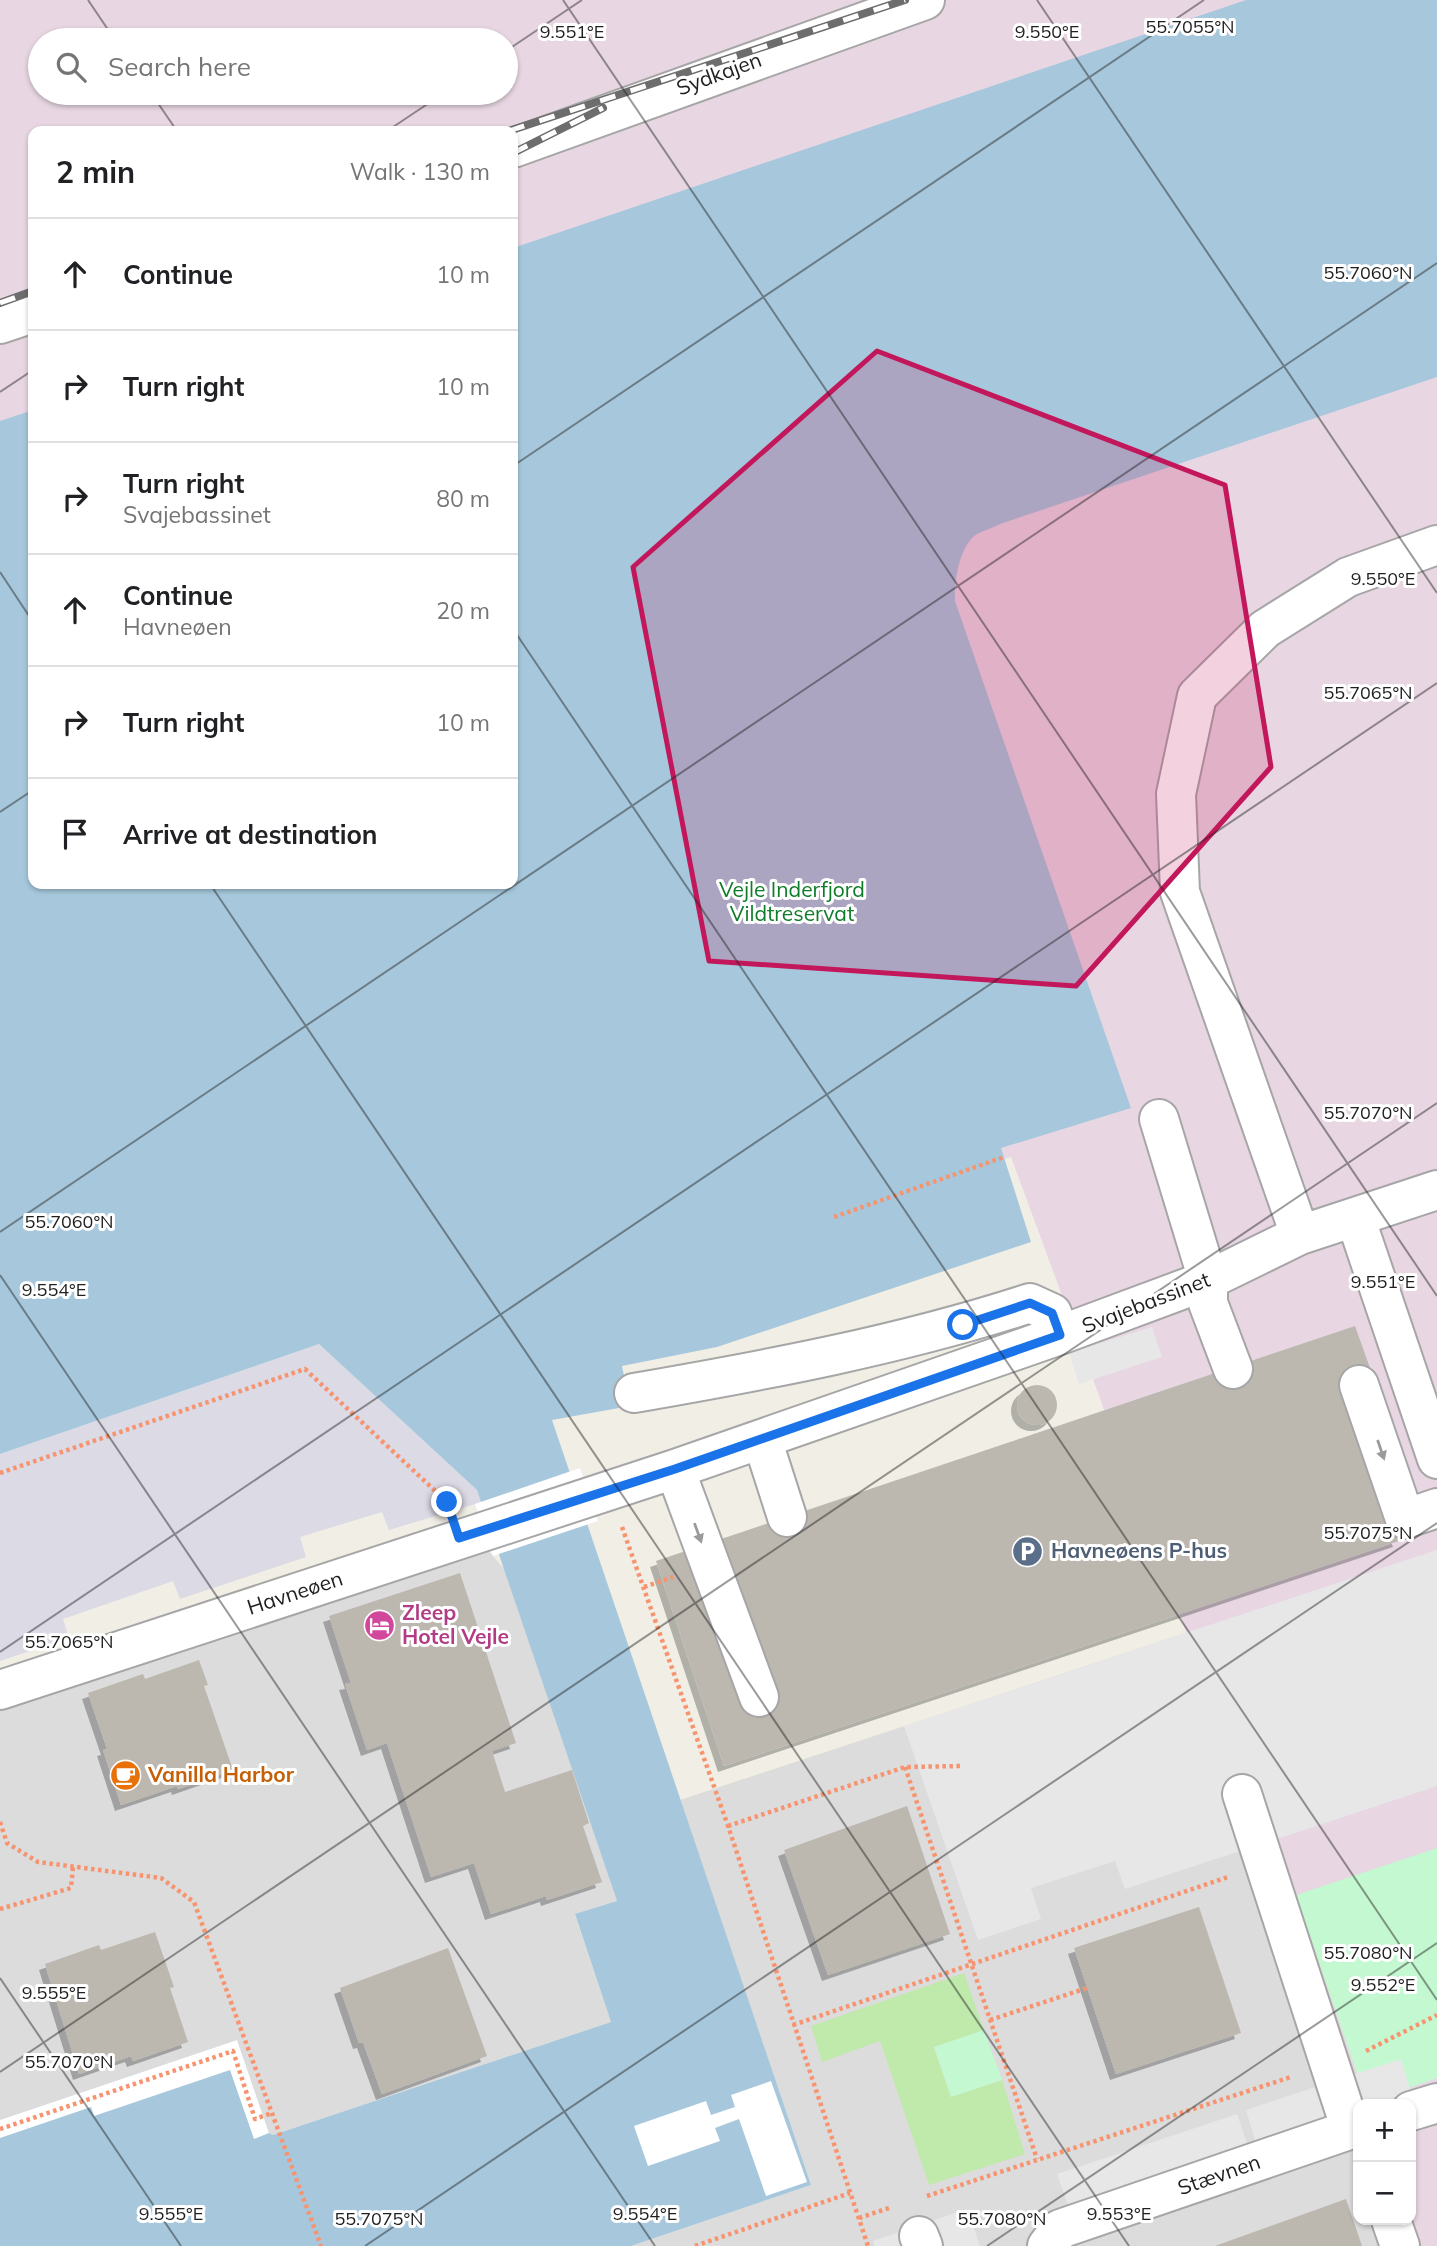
<!DOCTYPE html>
<meta charset="utf-8">
<style>
:root{--surface:#fff;--page:#f6f6f6;--text:#202124;--muted:#757577;--line:#e0e0e0}
body{margin:0;font-family:Mulish,sans-serif;background:var(--page);color:var(--text)}
.controls{position:absolute;right:21px;bottom:21px;display:grid;overflow:hidden;border-radius:14px;box-shadow:0 2px 5px #0004}
.controls button{width:63px;height:63px;display:grid;place-items:center;padding:0;border:0;border-bottom:2px solid var(--line);background:var(--surface);color:var(--text);font:35px sans-serif}
.stop{position:absolute;width:21px;height:21px;margin:-16px;border:5px solid #1a73e8;border-radius:50%;background:#fff}
.stop.end{background:#1a73e8;border-color:#fff;box-shadow:0 2px 7px #0008}
.list{margin:0;padding:0;list-style:none}
h2{display:flex;justify-content:space-between;align-items:center;height:91px;margin:0;padding:0 28px;font-size:30px}
h2 small{font-size:23px;font-weight:400;color:var(--muted)}
.list li{display:grid;grid-template-columns:46px 1fr auto;gap:21px;align-items:center;box-sizing:border-box;height:112px;padding:0 28px;border-top:2px solid var(--line)}
.list b{display:block;font-size:26px;white-space:nowrap}
.list p{margin:0;font-size:23px;white-space:nowrap;color:var(--muted)}
.list em{font-size:23px;font-style:normal;color:var(--muted)}
.icon{flex:none;width:38px;height:38px;fill:none;stroke:currentColor;stroke-width:2;stroke-linecap:round;stroke-linejoin:round}
.map{position:relative;flex:none;width:1437px;height:2246px;overflow:hidden}
.search{position:absolute;background:var(--surface);box-shadow:0 2px 5px #0004;left:28px;top:28px;width:490px;height:77px;display:flex;align-items:center;gap:18px;box-sizing:border-box;padding:0 24px;border-radius:38px;color:var(--muted);font-size:26px}
.panel{position:absolute;background:var(--surface);box-shadow:0 2px 5px #0004;left:28px;top:126px;width:490px;height:763px;border-radius:14px}
.map>svg:first-child{display:block}
</style>
<div class="map">
<svg width="1437" height="2246" viewBox="0 0 1437 2246">
<defs>
<filter id="shadow"><feDropShadow dx="-6" dy="6" stdDeviation="0" flood-color="#0004"/></filter>
</defs>
<rect width="100%" height="100%" fill="#f0eee5"/>
<!-- residential -->
<path fill="#dddcdc" d="M485 1547 506 1571 617 1901 575 1915 611 2022 273 2135 269 2133 237 2040 0 2120V1705Z
M1437 1550 1358 2104V2220H1399L1408 2246H631L811 2185 680 1800Z"/>
<!-- industrial -->
<path fill="#e8d7e3" fill-rule="evenodd" d="M0 0H1437V2246H1412L1411 2104H1360L1011 1157 634 1272 513 884V131H33V845L0 854ZM40 40H506V93H40Z"/>
<!-- grass -->
<path fill="#c0e9ac" d="M964 1973 984 2030 934 2048 951 2097 1002 2080 1025 2154 929 2185 880 2041 822 2062 811 2026Z"/>
<!-- park -->
<path fill="#c4f8d0" d="M1437 1848V2078L1367 2103 1296 1895Z
M984 2030 1002 2080 951 2097 934 2047Z"/>
<!-- parking -->
<path fill="#e7e7e7" d="M1152 1327 1162 1357 1079 1384 1069 1353Z
M1437 1550V1786L1125 1889 1115 1861 1031 1888 1041 1919 978 1940 904 1726Z
M1401 2059 1417 2111 1411 2104H1358L1262 2163 1246 2110Z
M1237 2114 1255 2166 1076 2227 1057 2174Z
M967 2209 980 2246H874L873 2241Z"/>
<!-- plaza -->
<path fill="#dbdae5" d="M319 1344 477 1490 482 1502 389 1530 382 1512 300 1537 306 1557 180 1599 173 1581 63 1619 69 1638 0 1661V1454Z"/>
<!-- water -->
<path fill="#a7c8dc" d="M1246 0H1437V377L1000 524C993 528 981 531 974 536 959 550 954 581 955 601L1131 1108 1001 1148 1031 1242 717 1347 622 1366 630 1406 552 1420 811 2185 631 2246H0V2120L237 2040 269 2133 273 2135 611 2022 575 1914 617 1901 477 1490 319 1344 0 1454V421L33 410V884H513V248Z"/>
<!-- pier -->
<path fill="#fff" d="M580 1468 598 1521 493 1556 475 1504Z
M237 2040 269 2133 254 2139 230 2070 94 2116 91 2107 0 2138V2120Z
M771 2081 807 2182 766 2196 739 2119 715 2128 720 2141 648 2166 634 2126 706 2101 711 2115 735 2107 731 2095Z"/>
<!-- building -->
<path fill="#bcb7af" filter="url(#shadow)" d="M1355 1326 1415 1494 1385 1504 1399 1541 724 1766 656 1561Z
M1017 1405a20 20 0 1 1 40 0a20 20 0 1 1-40 0Z
M460 1573 516 1743 492 1751 505 1792 572 1770 589 1823 583 1826 602 1882 547 1900 546 1896 491 1914 474 1863 431 1877 387 1743 367 1750 345 1684 351 1683 329 1616Z
M199 1660 208 1685 204 1686 233 1770 178 1789 177 1786 121 1805 103 1750 107 1749 88 1693 143 1674 145 1679Z
M907 1806 950 1934 828 1975 784 1850Z
M1199 1907 1241 2033 1116 2074 1074 1948Z
M155 1932 174 1987 170 1988 188 2042 133 2061 131 2056 79 2074 45 1964 99 1945 101 1950Z
M448 1948 487 2056 382 2094 363 2042 359 2043 340 1988Z
M1346 2199 1362 2246H1215Z"/>
<g fill="none" stroke-linecap="round" stroke-linejoin="round">
<defs>
<path id="minor" d="M513 148 925 0
M0 324 33 313
M1159 1119 1208 1280V1303L1233 1369
M1355 1217 1437 1459
M1300 1235 1180 892 1176 794 1197 696 1265 629 1348 577 1437 545
M1359 1385 1405 1519 1437 1508
M634 1393C767 1370 901 1345 1030 1303L1052 1313 1060 1335
M762 1439 787 1517
M675 1469 759 1697
M0 1690 675 1469 1060 1335 1208 1280 1300 1235 1437 1190
M1242 1794 1351 2130
M1411 2111 1437 2103
M1391 2220 1400 2246
M919 2236 923 2246
M1047 2246 1060 2229 1358 2127"/>
</defs>
<!-- minor casing -->
<use href="#minor" stroke="#a6a6a6" stroke-width="42"/>
<!-- path -->
<path stroke="#f7936f" stroke-width="4.5" stroke-dasharray="3.5 3.5" stroke-linecap="butt" d="M834 1217 1004 1157
M0 1473 305 1369 446 1501
M622 1527 728 1826 868 2246
M644 1587 673 1577
M905 1767 1037 2159
M0 1822 7 1843 38 1862 161 1878 194 1902 321 2246
M728 1826 905 1767 961 1766
M0 1909 71 1888 73 1867
M990 2020 1087 1988
M793 2025 1228 1877
M1366 2051 1437 2015
M0 2129 233 2051 255 2119 272 2113
M927 2196 1291 2077
M859 2218 889 2208
M695 2246 850 2193"/>
<!-- minor -->
<use href="#minor" stroke="#fff" stroke-width="38"/>
<defs>
<path id="rail" d="M509 131 905 0
M513 153 603 108
M0 303 33 291"/>
</defs>
<!-- rail casing -->
<use href="#rail" stroke="#6d6d6d" stroke-width="8"/>
<!-- rail -->
<use href="#rail" stroke="#fff" stroke-width="5" stroke-dasharray="16" stroke-linecap="butt"/>
</g>
<!-- one-way arrows -->
<defs><path id="oneway-solid" d="M-6-.8H1V-3.2L6.5 0L1 3.2V.8H-6Z" transform="scale(1.75)"/></defs>
<g fill="#9a9a9a">
<use href="#oneway-solid" transform="translate(1381 1450) rotate(71)"/>
<use href="#oneway-solid" transform="translate(698 1533) rotate(70)"/>
</g>
<g fill="none" stroke-linecap="round" stroke-linejoin="round">
<!-- route -->
<path stroke="#1a73e8" stroke-width="9" d="M447 1502 459 1538 675 1469 1060 1335 1052 1313 1030 1303 963 1325"/>
</g>
<!-- marked area -->
<path fill="#c2185b" fill-opacity="0.2" stroke="#c2185b" stroke-width="5" stroke-linejoin="round" d="M877 351 1225 485 1271 767 1076 986 709 961 633 567Z"/>
<!-- ticks -->
<path fill="none" stroke="#1f1f1f" stroke-width="2" stroke-opacity="0.45" d="M88 0 115 40M563 0 1437 1296M1037 0 1437 593M506 51 582 0M151 93 177 131M387 131 444 93M0 392 33 370M513 466 1204 0M0 572 33 622M513 629 1437 2000M0 812 33 790M210 884 1129 2246M0 1232 1437 263M0 1275 655 2246M0 1652 1437 683M0 1978 181 2246M0 2072 1437 1103M365 2246 1437 1523M987 2246 1437 1943"/>
<!-- icons -->
<defs>
<symbol id="parking-disc" viewBox="-11 -11 22 22"><circle r="9.5" fill="#5c6f8a" stroke="#fff"/><path d="M-3.5-5.5H1a3.5 3.5 0 0 1 0 7H-1V5.5H-3.5ZM-1-3.4V-.6H.8a1.4 1.4 0 0 0 0-2.8Z" fill="#fff"/></symbol>
<symbol id="hotel-disc" viewBox="-11 -11 22 22"><circle r="9.5" fill="#d1479c" stroke="#fff"/><path d="M-6-4.5h1.5V1H6V5H4.5V3h-9V5H-6ZM-4 0a1.8 1.8 0 1 1 3.6 0ZM.5 0V-2.5h3Q6-2.5 6 0Z" fill="#fff"/></symbol>
<symbol id="cafe-disc" viewBox="-11 -11 22 22"><circle r="9.5" fill="#e8710a" stroke="#fff"/><path d="M-5.5-4.5H6V0H3Q3 3.5 0 3.5H-2.5Q-5.5 3.5-5.5 0ZM3-3.2v2h1.7v-2ZM-6 4.5H4V6H-6Z" fill="#fff"/></symbol>
</defs>
<g fill-rule="evenodd">
<use href="#parking-disc" x="1010" y="1534" width="35" height="35"/>
<use href="#hotel-disc" x="362" y="1608" width="35" height="35"/>
<use href="#cafe-disc" x="108" y="1758" width="35" height="35"/>
</g>
<g text-anchor="middle" stroke-width="6" stroke-linejoin="round" paint-order="stroke">
<!-- street labels -->
<g font-size="21" fill="#1f1f1f" stroke="#fff">
<text transform="translate(719 74) rotate(-20)" y="7">Sydkajen</text>
<text transform="translate(1146 1303) rotate(-21)" y="7">Svajebassinet</text>
<text transform="translate(295 1593) rotate(-18)" y="7">Havneøen</text>
<text transform="translate(1219 2175) rotate(-19)" y="7">Stævnen</text>
</g>
<!-- park labels -->
<g font-size="21" fill="#0e7c28" stroke="#fff">
<text x="792" y="897">Vejle Inderfjord<tspan x="792" dy="24">Vildtreservat</tspan></text>
</g>
<!-- service labels -->
<g font-size="21" font-weight="bold" fill="#4e5e75" stroke="#fff" text-anchor="start">
<text x="1051" y="1558">Havneøens P-hus</text>
</g>
<!-- hotel labels -->
<g font-size="21" font-weight="bold" fill="#b23c85" stroke="#fff" text-anchor="start">
<text x="402" y="1620">Zleep<tspan x="402" dy="24">Hotel Vejle</tspan></text>
</g>
<!-- food labels -->
<g font-size="21" font-weight="bold" fill="#c56008" stroke="#fff" text-anchor="start">
<text x="148" y="1782">Vanilla Harbor</text>
</g>
</g>
<g font-size="18" text-anchor="middle" fill="#1f1f1f" stroke="#fff" stroke-width="6" stroke-linejoin="round" paint-order="stroke">
<text x="1190" y="33">55.7055°N</text>
<text x="572" y="38">9.551°E</text>
<text x="1047" y="38">9.550°E</text>
<text x="1368" y="279">55.7060°N</text>
<text x="1383" y="585">9.550°E</text>
<text x="1368" y="699">55.7065°N</text>
<text x="1368" y="1119">55.7070°N</text>
<text x="69" y="1228">55.7060°N</text>
<text x="1383" y="1288">9.551°E</text>
<text x="54" y="1296">9.554°E</text>
<text x="1368" y="1539">55.7075°N</text>
<text x="69" y="1648">55.7065°N</text>
<text x="1368" y="1959">55.7080°N</text>
<text x="1383" y="1991">9.552°E</text>
<text x="54" y="1999">9.555°E</text>
<text x="69" y="2068">55.7070°N</text>
<text x="171" y="2220">9.555°E</text>
<text x="645" y="2220">9.554°E</text>
<text x="1119" y="2220">9.553°E</text>
<text x="379" y="2225">55.7075°N</text>
<text x="1002" y="2225">55.7080°N</text>
</g>
</svg>
<div class="controls">
<button>+</button>
<button>−</button>
</div>
<div class="stop" style="left:963px;top:1325px"></div>
<div class="stop end" style="left:447px;top:1502px"></div>
<div class="search"><svg class="icon" aria-label="search" viewBox="0 0 24 24"><circle cx="10" cy="10" r="6"/><path d="M15 15l6 6"/></svg>Search here</div>
<section class="panel">
<h2>2 min<small>Walk · 130 m</small></h2>
<ul class="list">
<li><svg class="icon" aria-label="ahead" viewBox="0 0 24 24"><path d="M12 20V5M6 11l6-6 6 6"/></svg><div><b>Continue</b></div><em>10 m</em></li>
<li><svg class="icon" aria-label="right" viewBox="0 0 24 24"><path d="M7 20v-9h11M14 6l5 5-5 5"/></svg><div><b>Turn right</b></div><em>10 m</em></li>
<li><svg class="icon" aria-label="right" viewBox="0 0 24 24"><path d="M7 20v-9h11M14 6l5 5-5 5"/></svg><div><b>Turn right</b><p>Svajebassinet</p></div><em>80 m</em></li>
<li><svg class="icon" aria-label="ahead" viewBox="0 0 24 24"><path d="M12 20V5M6 11l6-6 6 6"/></svg><div><b>Continue</b><p>Havneøen</p></div><em>20 m</em></li>
<li><svg class="icon" aria-label="right" viewBox="0 0 24 24"><path d="M7 20v-9h11M14 6l5 5-5 5"/></svg><div><b>Turn right</b></div><em>10 m</em></li>
<li><svg class="icon" aria-label="arrive" viewBox="0 0 24 24"><path d="M6 21V4h12l-3 4 3 4H6"/></svg><div><b>Arrive at destination</b></div></li>
</ul>
</section>
</div>
